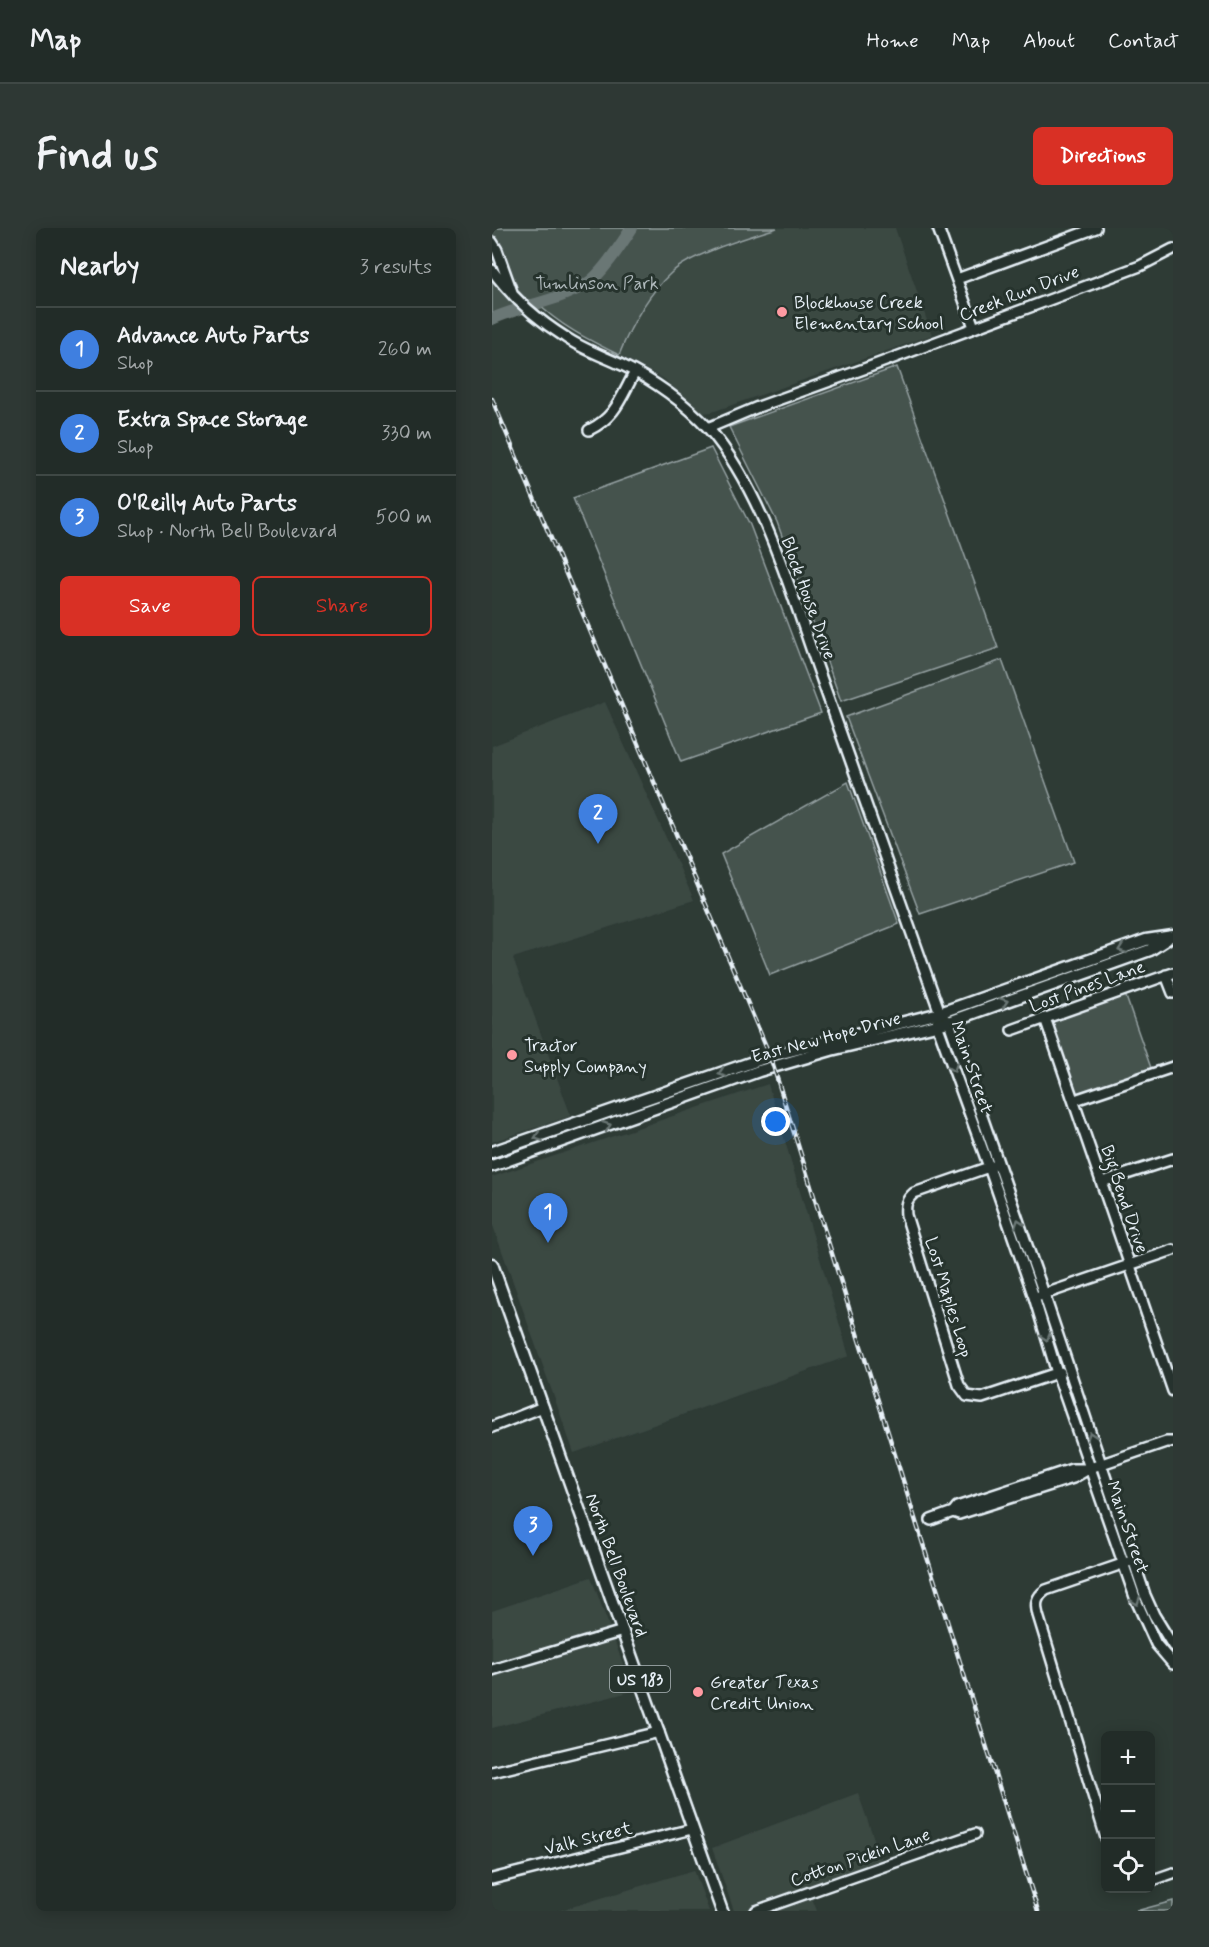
<!DOCTYPE html>
<meta charset="utf-8">
<style>
:root{--surface:#222c28;--page:#2e3834;--text:#f1f3f6;--muted:#a2a7a8;--line:#3f4845;--accent:#d93025}
body{margin:0;font-family:Mynerve,sans-serif;background:var(--page);color:var(--text)}
.controls{position:absolute;right:18px;bottom:18px;display:grid;overflow:hidden;border-radius:9px;box-shadow:0 3px 15px #0003}
.controls button{width:54px;height:54px;display:grid;place-items:center;padding:0;border:0;border-bottom:2px solid var(--line);background:var(--surface);color:var(--text);font:30px sans-serif}
.you{position:absolute;left:284px;top:894px;width:21px;height:21px;margin:-15px;border:4px solid #fff;border-radius:50%;background:#1a73e8;box-shadow:0 0 0 9px #1a73e833}
.badge{display:grid;place-items:center;width:39px;height:39px;border-radius:50%;background:var(--accent);color:#fff;font-size:20px;font-weight:700}
.pin{position:absolute;translate:-50% -50px;filter:drop-shadow(0 2px 3px #0008)}
.pin::after{content:'';position:absolute;top:32px;width:21px;height:18px;background:inherit;clip-path:polygon(0 0,100% 0,50% 100%)}
.list{margin:0;padding:0;list-style:none}
h2{display:flex;justify-content:space-between;align-items:center;height:78px;margin:0;padding:0 24px;font-size:26px}
h2 small{font-size:20px;font-weight:400;color:var(--muted)}
.list li{display:grid;grid-template-columns:39px 1fr auto;gap:18px;align-items:center;box-sizing:border-box;height:84px;padding:0 24px;border-top:2px solid var(--line)}
.list b{display:block;font-size:22px;white-space:nowrap}
.list p{margin:0;font-size:20px;white-space:nowrap;color:var(--muted)}
.list em{font-size:20px;font-style:normal;color:var(--muted)}
.actions{display:flex;gap:12px;padding:18px 24px}
.actions a{flex:1;padding:14px 0;border:2px solid var(--accent);border-radius:9px;text-align:center;font-size:21px;color:var(--accent)}
.actions .main{background:var(--accent);color:#fff}
.icon{flex:none;width:33px;height:33px;fill:none;stroke:currentColor;stroke-width:2;stroke-linecap:round;stroke-linejoin:round}
.map{position:relative;flex:none;width:681px;height:1683px;overflow:hidden;border-radius:9px}
header{display:flex;align-items:center;gap:36px;box-sizing:border-box;height:84px;padding:0 30px;background:var(--surface);border-bottom:2px solid var(--line)}
header strong{font-size:28px}
nav{display:flex;gap:33px;margin-inline-start:auto;font-size:21px}
.intro{display:flex;align-items:center;justify-content:space-between;box-sizing:border-box;height:144px;padding:0 36px}
h1{margin:0;font-size:42px}
.button{padding:15px 27px;border-radius:9px;background:var(--accent);color:#fff;font-size:21px;font-weight:700}
main{display:flex;gap:36px;padding:0 36px}
aside{flex:1;background:var(--surface);border-radius:9px;box-shadow:0 3px 15px #0003}
.map>svg:first-child{display:block}
</style>
<header>
<strong>Map</strong>
<nav><a>Home</a><a>Map</a><a>About</a><a>Contact</a></nav>
</header>
<div class="intro"><h1>Find us</h1><a class="button">Directions</a></div>
<main>
<aside>
<h2>Nearby<small>3 results</small></h2>
<ul class="list">
<li><span class="badge" style="background:#3f7fe0">1</span><div><b>Advance Auto Parts</b><p>Shop</p></div><em>260 m</em></li>
<li><span class="badge" style="background:#3f7fe0">2</span><div><b>Extra Space Storage</b><p>Shop</p></div><em>330 m</em></li>
<li><span class="badge" style="background:#3f7fe0">3</span><div><b>O'Reilly Auto Parts</b><p>Shop · North Bell Boulevard</p></div><em>500 m</em></li>
</ul>
<div class="actions"><a class="main">Save</a><a>Share</a></div>
</aside>
<div class="map">
<svg width="681" height="1683" viewBox="0 0 681 1683">
<rect width="100%" height="100%" fill="#2e3b35"/>
<filter id="ink" filterUnits="userSpaceOnUse"><feTurbulence type="fractalNoise" baseFrequency=".0167" numOctaves="2"/><feDisplacementMap in="SourceGraphic" scale="12" xChannelSelector="R" yChannelSelector="G"/><feConvolveMatrix kernelMatrix="1 2 1 2 8 2 1 2 1" color-interpolation-filters="sRGB"/></filter>
<g filter="url(#ink)">
<!-- built -->
<path fill="#3b4843" d="M285 0H403L440 107 220 184 211 185 172 151 127 127 139 99 159 68 180 44 209 27Z
M113 474 202 672 21 730 79 888 0 914V518Z
M276 856 357 1128 82 1225 0 995V949Z
M99 1349 141 1463 0 1500V1383Z
M366 1565 389 1631 316 1660 325 1683H242L220 1620Z
M202 1642 217 1683H66Z"/>
<!-- green -->
<path fill="#45524e" stroke="#96a2a3" stroke-width="1.5" d="M0 0H285C257 9 199 26 179 45 155 67 139 97 127 127 97 112 68 98 44 74L0 91Z
M405 139 506 420 349 473 285 294 237 199Z
M219 220 258 297 329 485 189 534 81 270Z
M510 432 582 634 428 686 354 489Z
M356 554 407 696 278 747 229 626Z
M633 766 659 840 585 866 559 793Z
M681 1673V1683H644Z"/>
<g fill="none" stroke-linecap="round" stroke-linejoin="round">
<!-- river -->
<path stroke="#6b7775" stroke-width="12" d="M0 91C31 77 67 73 96 55 111 45 130 15 140 0"/>
<defs>
<path id="minor" d="M446 0 482 99
M0 14 5 22 20 64
M0 42C19 68 46 92 73 109 90 121 111 128 130 137 161 152 194 175 217 201 273 266 301 372 330 452 369 563 409 673 448 785L457 794 552 1066 653 1367 662 1387 681 1418
M465 51 604 0
M216 200 266 179 380 138 648 38 681 21
M97 202C124 189 129 169 143 144
M674 747 681 765
M446 790 445 796 497 939 542 1069 565 1145 644 1372 664 1416 681 1436
M553 790 681 1163
M520 802 681 745
M583 872 681 839
M500 938 422 965C414 972 413 977 414 987L467 1157 475 1168 490 1170 568 1144
M610 954 681 931
M547 1068 681 1022
M0 1199 51 1179
M461 1284 465 1279 580 1241H594
M439 1292 461 1284 467 1286 581 1250 598 1240 674 1214H681
M0 1442 131 1403
M0 1544 167 1504
M614 1610 546 1387C543 1376 544 1369 554 1362L636 1334
M0 1651 200 1601
M658 1653 681 1645
M264 1683 483 1606"/>
<path id="major" d="M0 924 278 828 448 785 654 712 681 708
M0 938 267 843 339 822 457 794 658 722 675 711
M0 1036 230 1683"/>
</defs>
<!-- minor casing -->
<use href="#minor" stroke="#e8f1f8" stroke-width="14"/>
<!-- major casing -->
<use href="#major" stroke="#e8f1f8" stroke-width="15"/>
<!-- minor -->
<use href="#minor" stroke="#26332d" stroke-width="9"/>
<!-- major -->
<use href="#major" stroke="#26332d" stroke-width="10"/>
<defs>
<path id="rail" d="M0 171 278 828 546 1683"/>
</defs>
<!-- rail casing -->
<use href="#rail" stroke="#e8f1f8" stroke-width="4.5"/>
<!-- rail -->
<use href="#rail" stroke="#26332d" stroke-width="2" stroke-dasharray="7" stroke-linecap="butt"/>
</g>
<!-- one-way arrows -->
<defs><path id="oneway-chevron" d="M-2-3.5L2.5 0L-2 3.5" fill="none" stroke-width="1.6" stroke-linecap="round" stroke-linejoin="round" transform="scale(1.5)"/></defs>
<g stroke="#6a7674">
<use href="#oneway-chevron" transform="translate(630 721) rotate(160)"/>
<use href="#oneway-chevron" transform="translate(512 774) rotate(-19)"/>
<use href="#oneway-chevron" transform="translate(461 840) rotate(70)"/>
<use href="#oneway-chevron" transform="translate(230 845) rotate(161)"/>
<use href="#oneway-chevron" transform="translate(115 898) rotate(-20)"/>
<use href="#oneway-chevron" transform="translate(46 909) rotate(160)"/>
<use href="#oneway-chevron" transform="translate(527 995) rotate(-109)"/>
<use href="#oneway-chevron" transform="translate(554 1109) rotate(73)"/>
<use href="#oneway-chevron" transform="translate(599 1208) rotate(-109)"/>
<use href="#oneway-chevron" transform="translate(644 1373) rotate(70)"/>
</g>
</g>
<!-- markers -->
<g fill="#ff9aa2" stroke="#26332d" stroke-width="2">
<circle cx="290" cy="84" r="6"/>
<circle cx="20" cy="827" r="6"/>
<circle cx="206" cy="1464" r="6"/>
</g>
<g text-anchor="middle" stroke-width="6" stroke-linejoin="round" paint-order="stroke">
<!-- shield labels -->
<rect fill="#26332d" stroke="#aeb8bb" stroke-width="1.5" x="118" y="1438" width="60" height="26" rx="4.5"/>
<g font-size="16" font-weight="bold" fill="#e8f1f8">
<text x="148" y="1457">US 183</text>
</g>
<!-- park labels -->
<g font-size="18" fill="#afb9bc" stroke="#26332d">
<text x="105" y="61">Tumlinson Park</text>
</g>
<!-- street labels -->
<g font-size="18" fill="#e8f1f8" stroke="#26332d">
<text transform="translate(527 65) rotate(-21)" y="6">Creek Run Drive</text>
<text transform="translate(317 370) rotate(70)" y="6">Block House Drive</text>
<text transform="translate(595 758) rotate(-20)" y="6">Lost Pines Lane</text>
<text transform="translate(334 809) rotate(-15)" y="6">East New Hope Drive</text>
<text transform="translate(480 839) rotate(71)" y="6">Main Street</text>
<text transform="translate(633 971) rotate(71)" y="6">Big Bend Drive</text>
<text transform="translate(457 1069) rotate(73)" y="6">Lost Maples Loop</text>
<text transform="translate(636 1299) rotate(71)" y="6">Main Street</text>
<text transform="translate(125 1337) rotate(70)" y="6">North Bell Boulevard</text>
<text transform="translate(96 1610) rotate(-14)" y="6">Valk Street</text>
<text transform="translate(368 1629) rotate(-19)" y="6">Cotton Pickin Lane</text>
</g>
<!-- poi labels -->
<g font-size="18" fill="#e8f1f8" stroke="#26332d" text-anchor="start">
<text x="302" y="80">Blockhouse Creek<tspan x="302" dy="21">Elementary School</tspan></text>
<text x="32" y="823">Tractor<tspan x="32" dy="21">Supply Company</tspan></text>
<text x="218" y="1460">Greater Texas<tspan x="218" dy="21">Credit Union</tspan></text>
</g>
</g>
</svg>
<div class="controls">
<button>+</button>
<button>−</button>
<button><svg class="icon" aria-label="locate" viewBox="0 0 24 24"><circle cx="12" cy="12" r="6"/><path d="M12 2v4M12 18v4M2 12h4M18 12h4"/></svg></button>
</div>
<div class="you"></div>
<div class="pin badge" style="left:56px;top:1015px;background:#3f7fe0">1</div>
<div class="pin badge" style="left:106px;top:616px;background:#3f7fe0">2</div>
<div class="pin badge" style="left:41px;top:1328px;background:#3f7fe0">3</div>
</div>
</main>
